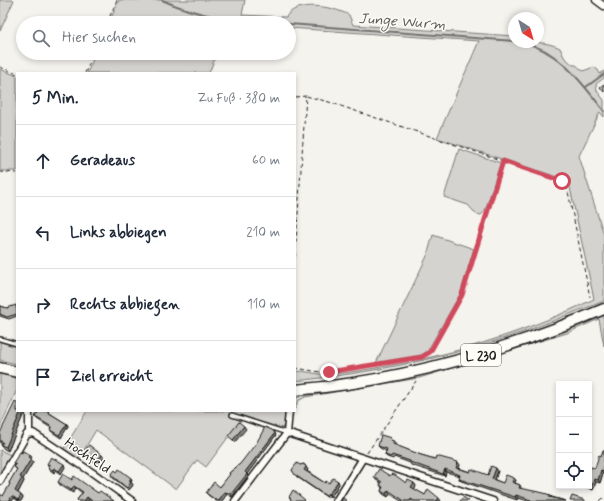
<!DOCTYPE html>
<html lang="de">
<meta charset="utf-8">
<style>
:root{--surface:#fff;--page:#f2f2f3;--text:#1f2937;--muted:#747a83;--line:#e0e1e3}
body{margin:0;font-family:Mynerve,sans-serif;background:var(--page);color:var(--text)}
.controls{position:absolute;right:12px;bottom:12px;display:grid;overflow:hidden;border-radius:0px;box-shadow:0 2px 6px #0003}
.controls button{width:36px;height:36px;display:grid;place-items:center;padding:0;border:0;border-bottom:1px solid var(--line);background:var(--surface);color:var(--text);font:20px sans-serif}
.compass{position:absolute;left:508px;top:12px;width:36px;height:36px;border-radius:50%;background:var(--surface);box-shadow:0 2px 6px #0003;rotate:143deg}
.stop{position:absolute;width:12px;height:12px;margin:-9px;border:3px solid #d1495b;border-radius:50%;background:#fff}
.stop.end{background:#d1495b;border-color:#fff;box-shadow:0 1px 4px #0008}
.list{margin:0;padding:0;list-style:none}
h2{display:flex;justify-content:space-between;align-items:center;height:52px;margin:0;padding:0 16px;font-size:17px}
h2 small{font-size:13px;font-weight:400;color:var(--muted)}
.list li{display:grid;grid-template-columns:26px 1fr auto;gap:12px;align-items:center;box-sizing:border-box;height:72px;padding:0 16px;border-top:1px solid var(--line)}
.list b{display:block;font-size:15px;white-space:nowrap}
.list em{font-size:13px;font-style:normal;color:var(--muted)}
.icon{flex:none;width:22px;height:22px;fill:none;stroke:currentColor;stroke-width:2;stroke-linecap:round;stroke-linejoin:round}
.map{position:relative;flex:none;width:604px;height:501px;overflow:hidden}
.search{position:absolute;background:var(--surface);box-shadow:0 2px 6px #0003;left:16px;top:16px;width:280px;height:44px;display:flex;align-items:center;gap:10px;box-sizing:border-box;padding:0 14px;border-radius:22px;color:var(--muted);font-size:15px}
.panel{position:absolute;background:var(--surface);box-shadow:0 2px 6px #0003;left:16px;top:72px;width:280px;height:340px;border-radius:0px}
.map>svg:first-child{display:block}
</style>
<div class="map">
<svg width="604" height="501" viewBox="0 0 604 501">
<rect width="100%" height="100%" fill="#f4f3ee"/>
<filter id="ink" filterUnits="userSpaceOnUse"><feTurbulence type="fractalNoise" baseFrequency=".025" numOctaves="2"/><feDisplacementMap in="SourceGraphic" scale="8" xChannelSelector="R" yChannelSelector="G"/><feConvolveMatrix kernelMatrix="1 2 1 2 8 2 1 2 1" color-interpolation-filters="sRGB"/></filter>
<g filter="url(#ink)">
<!-- green -->
<path fill="#d4d3cf" stroke="#787876" d="M0 0H14L0 31Z
M119 0H245L242 15 286 17C296 0 332 6 349 15L353 25 514 36V42C529 42 546 41 560 48L564 57 573 65H576L583 71 594 67 598 70 600 74 604 71V78L596 84 597 91 604 100V117L600 112 579 156 604 235V301C593 306 581 309 570 314 481 351 390 371 295 381V372C302 369 316 375 324 374 344 374 376 368 396 364 462 353 534 328 594 299L569 183 566 180 437 138 479 41 289 28V23H109Z
M96 53H217L209 73H87Z
M0 69 17 76V171H0Z
M459 149 501 163 485 211 481 215 476 214 468 205 444 197Z
M433 235 474 249 461 293 427 352 419 356 376 363 427 256Z
M604 314V346L599 319 567 333 419 378 305 397 298 401 295 409V399L301 395 362 387 413 376 564 331Z
M0 341 17 346V364L0 360Z
M0 371 17 375V390L0 427Z
M87 411H286L285 424 282 428 232 414 231 417 241 420 206 467 197 460 176 489 96 430 78 460 63 450Z
M0 450 11 455 0 475Z"/>
<g fill="none" stroke-linecap="round" stroke-linejoin="round">
<!-- stream -->
<path stroke="#72716f" stroke-width="2" d="M162 0C199 17 232 20 272 23
M289 24 514 41
M522 42C559 50 582 83 604 111
M586 87 604 74"/>
<defs>
<path id="lane" d="M0 339 17 344
M232 415 287 433"/>
<path id="street" d="M596 0 604 6
M29 433V411
M287 433 493 501
M287 433 289 411
M0 481 27 434 33 433 93 473 132 501
M235 501 287 433
M336 501 363 458"/>
<path id="primary" d="M0 368 17 372
M295 390C403 381 505 351 604 309"/>
</defs>
<!-- lane casing -->
<use href="#lane" stroke="#1c1c1c" stroke-width="6"/>
<!-- street casing -->
<use href="#street" stroke="#1c1c1c" stroke-width="9"/>
<!-- primary casing -->
<use href="#primary" stroke="#1c1c1c" stroke-width="13"/>
<!-- path -->
<path stroke="#1c1c1c" stroke-width="1" stroke-dasharray="4 3" stroke-linecap="butt" d="M107 23 117 0
M0 67 17 74
M85 73 94 53
M295 97 306 96 295 257
M503 162 566 182 590 297
M0 172 17 173
M295 368 320 372H329L422 357 430 352 461 295 503 161 329 102 306 96
M367 453 416 381
M600 501 604 497"/>
<!-- lane -->
<use href="#lane" stroke="#fdfcf7" stroke-width="3"/>
<!-- street -->
<use href="#street" stroke="#fdfcf7" stroke-width="6"/>
<!-- primary -->
<use href="#primary" stroke="#fdfcf7" stroke-width="10"/>
</g>
<!-- wall -->
<path fill="#a3a3a0" stroke="#1c1c1c" d="M0 305 1 306 7 308 17 306V316L9 319 0 316Z
M17 411H23L24 413 8 451 4 449 1 445 2 444 0 443V433Z
M39 411H49L48 412 67 424 68 426 61 438 52 432 50 430 51 428 37 419 35 417Z
M276 435 247 474 248 476 232 497 227 494 222 501H216L208 495 206 493 220 487 230 475 229 473Z
M392 440 395 443V445L421 455 435 459 460 465 459 468 470 472 488 475 498 471 495 480 503 483 516 480 515 483 520 485 521 487V489L550 495 552 497 566 501H528L518 498 517 500 461 481 459 479 460 476 446 472 445 476 411 465 410 463 394 457 393 459 387 457 385 455 386 451 380 448 378 446Z
M604 450V474L603 473 600 483 596 482 593 490 582 486H589L595 468Z
M22 453 30 455 32 457 31 459 33 462 23 479 24 481 18 493 23 497 21 501H18L14 498 12 501H0L10 485 9 483 17 470 14 467 15 466 13 463Z
M83 453 104 458 98 465 85 456Z
M47 464 65 467 61 474 56 470 54 473 50 470 48 468 49 467Z
M304 464 308 470 307 471 325 483 338 481 339 484 331 497 330 496 328 498 297 477 292 470 300 465Z
M117 472 131 478 132 480 131 482 133 485 129 490 113 478 111 475Z
M390 476 406 483H414L416 486 414 489 425 495 441 501H401L390 494 388 497 383 494 381 491 382 488 380 485 381 483 376 480 374 477Z
M72 480 114 501H91L89 500 88 501H78L77 500 82 493 76 488 73 493 60 485 58 482Z"/>
<!-- shaded-wall -->
<path fill="#858482" stroke="#1c1c1c" d="M21 411H23L24 413 8 451 6 447Z
M67 424 68 426 61 438 59 435Z
M244 426 246 429 235 442 233 440Z
M275 433 276 435 247 474 248 476 232 497 231 494 245 472Z
M102 455 104 458 98 465 96 462Z
M31 459 33 462 23 479 24 481 17 494 15 491 20 477Z
M458 462 460 465 458 470 456 468Z
M64 464 65 467 61 474 59 471Z
M304 464 308 470 306 472 304 470Z
M54 468 56 470 54 473 53 470Z
M496 468 498 471 494 482 492 479Z
M445 469 446 472 445 476 443 474Z
M601 470 603 473 600 483 598 480Z
M131 478 132 480 131 482 133 485 129 490 127 488 129 481Z
M514 478 516 480 514 485 512 482Z
M594 479 596 482 593 490 591 487Z
M338 481 339 484 331 497 329 494Z
M414 483 416 486 414 490 411 487Z
M74 486 76 488 73 493 71 490Z
M388 490 390 494 388 497 386 494Z
M225 492 227 494 222 501H218Z
M328 493 330 496 328 498 326 496Z
M21 495 23 497 21 501H19L18 500Z
M516 495 518 498 517 500 515 497Z
M12 496 14 498 12 501H9Z
M87 497 89 500 88 501H84Z
M439 498 441 501H436Z"/>
<!-- building -->
<path fill="#bebdba" stroke="#1c1c1c" d="M604 84V92L600 87Z
M16 305 17 314 7 317 0 314V306L7 308Z
M15 402 17 403V411H21L6 447 1 445 3 442 0 441V433Z
M39 411H46L67 424 59 435 50 430 52 427 35 417Z
M239 422 244 426 233 440 228 436Z
M265 427 272 430 275 433 245 472 247 474 231 494 225 492 218 501H217L206 493 214 482 220 487 230 474 229 473 240 464 257 442Z
M381 435 391 438 390 440 394 441 393 444 421 455 435 459 436 456 458 462 456 468 470 472 471 469 488 475 491 466 496 468 492 479 503 483 506 475 514 478 512 482 520 485 519 488 544 493 550 495 549 497 566 501H531V500L516 495 515 497 459 479 460 475 445 469 443 474 410 462V461L392 455 391 457 385 455 387 449 378 446Z
M89 445 102 455 96 462 83 453Z
M603 450H604V471L601 470 598 480 594 479 591 487 589 486V472L591 467 595 468 599 455 601 456Z
M23 451 30 455 28 457 31 459 20 477 22 478 15 491 21 495 18 500 12 496 9 501H0V494L3 496 10 484 9 483 17 469 14 467 16 465 13 463 20 452 22 453Z
M51 457 64 464 59 471 54 468 53 470 48 468 50 465 47 464Z
M297 463 300 465 304 464 306 467 304 470 325 483 326 481 329 483 333 478 338 481 329 494 328 493 326 496 295 475 292 470Z
M119 469 131 478 129 481 131 482 127 488 111 475 115 470 117 472Z
M379 469 390 476 391 474 395 475 406 483 408 480 414 483 411 487 425 495 428 489 439 498 436 501H414L411 499 410 501H402L403 500 388 490 386 494 381 491 383 487 380 485 382 482 374 477Z
M63 474 72 480 74 476 98 493 100 491 114 501H92L87 497 84 501H78L77 500 83 492 74 486 71 490 58 482Z
M293 490 305 500 304 501H290L291 499 289 497Z
M572 496 585 500V501H570Z
M463 497 469 501H460Z
M343 498 347 501H341Z"/>
</g>
<g fill="none" stroke-linecap="round" stroke-linejoin="round" filter="url(#ink)">
<!-- route -->
<path stroke="#d1495b" stroke-width="5" d="M329 372 422 357 430 352 462 295 503 161 562 181"/>
</g>
<g text-anchor="middle" stroke-width="3" stroke-linejoin="round" paint-order="stroke">
<!-- shield labels -->
<rect fill="#fdfcf7" stroke="#605f5e" stroke-width="1" x="461" y="344" width="40" height="22" rx="3"/>
<g font-size="13" font-weight="bold" fill="#1c1c1c">
<text x="481" y="360">L 230</text>
</g>
<!-- street labels -->
<g font-size="14" fill="#1c1c1c" stroke="#fdfcf7">
<text transform="translate(88 455) rotate(34)" y="5">Hochfeld</text>
</g>
<!-- water labels -->
<g font-size="15" font-style="italic" fill="#5c5c5a" stroke="#fdfcf7">
<text transform="translate(402 21) rotate(4)" y="5">Junge Wurm</text>
</g>
</g>
</svg>
<div class="controls">
<button>+</button>
<button>−</button>
<button><svg class="icon" aria-label="locate" viewBox="0 0 24 24"><circle cx="12" cy="12" r="6"/><path d="M12 2v4M12 18v4M2 12h4M18 12h4"/></svg></button>
</div>
<svg class="compass" viewBox="-18 -18 36 36"><path d="M0-13l5 13h-10z" fill="#e53935"/><path d="M0 13l5-13h-10z" fill="#747a83"/></svg>
<div class="stop" style="left:562px;top:181px"></div>
<div class="stop end" style="left:329px;top:372px"></div>
<div class="search"><svg class="icon" aria-label="search" viewBox="0 0 24 24"><circle cx="10" cy="10" r="6"/><path d="M15 15l6 6"/></svg>Hier suchen</div>
<section class="panel">
<h2>5 Min.<small>Zu Fuß · 380 m</small></h2>
<ul class="list">
<li><svg class="icon" aria-label="ahead" viewBox="0 0 24 24"><path d="M12 20V5M6 11l6-6 6 6"/></svg><div><b>Geradeaus</b></div><em>60 m</em></li>
<li><svg class="icon" aria-label="left" viewBox="0 0 24 24"><path d="M17 20v-9H6M10 6l-5 5 5 5"/></svg><div><b>Links abbiegen</b></div><em>210 m</em></li>
<li><svg class="icon" aria-label="right" viewBox="0 0 24 24"><path d="M7 20v-9h11M14 6l5 5-5 5"/></svg><div><b>Rechts abbiegen</b></div><em>110 m</em></li>
<li><svg class="icon" aria-label="arrive" viewBox="0 0 24 24"><path d="M6 21V4h12l-3 4 3 4H6"/></svg><div><b>Ziel erreicht</b></div></li>
</ul>
</section>
</div>
